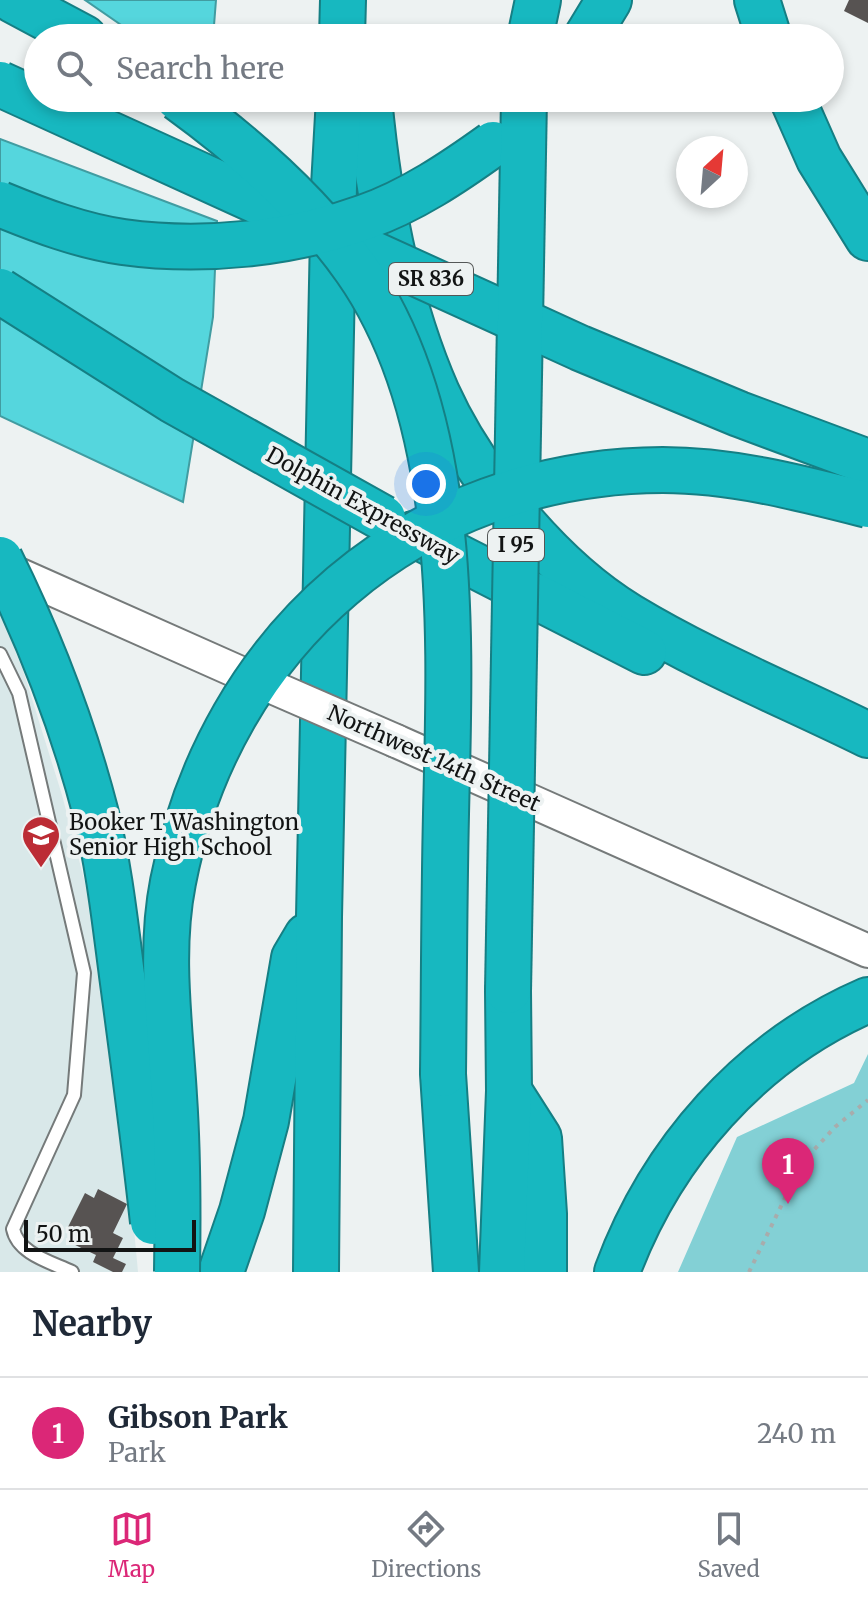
<!DOCTYPE html>
<html lang="en">
<head>
<meta charset="utf-8">
<style>
  :root { --surface:#fff; --page:#f2f2f3; --text:#1f2937; --muted:#747a83; --line:#e0e1e3; --accent:#db2777 }
  body { margin:0; font-family:Merriweather,serif; background:var(--page); color:var(--text) }
  .compass { position:absolute; left:676px; top:136px; width:72px; height:72px; border-radius:50%; background:var(--surface); box-shadow:0 4px 12px #0003; rotate:26deg }
  .scale { position:absolute; left:24px; bottom:20px; width:172px; box-sizing:border-box; padding-left:8px; border:4px solid #121414; border-top:0; font-size:22px; line-height:28px; white-space:nowrap; color:#121414; -webkit-text-stroke:6px #edf2f2; paint-order:stroke }
  .you { position:absolute; left:426px; top:484px; width:28px; height:28px; margin:-20px; border:6px solid #fff; border-radius:50%; background:#1a73e8; box-shadow:0 0 0 12px #1a73e833 }
  .badge { display:grid; place-items:center; width:52px; height:52px; border-radius:50%; background:var(--accent); color:#fff; font-size:26px; font-weight:700 }
  .pin { position:absolute; translate:-50% -66px; filter:drop-shadow(0 2px 4px #0008) }
  .pin::after { content:''; position:absolute; top:42px; width:28px; height:24px; background:inherit; clip-path:polygon(0 0,100% 0,50% 100%) }
  .list { margin:0; padding:0; list-style:none }
  h2 { display:flex; justify-content:space-between; align-items:center; height:104px; margin:0; padding:0 32px; font-size:34px }
  h2 small { font-size:26px; font-weight:400; color:var(--muted) }
  .list li { display:grid; grid-template-columns:52px 1fr auto; gap:24px; align-items:center; box-sizing:border-box; height:112px; padding:0 32px; border-top:2px solid var(--line) }
  .list b { display:block; font-size:30px; white-space:nowrap }
  .list p { margin:0; font-size:26px; white-space:nowrap; color:var(--muted) }
  .list em { font-size:26px; font-style:normal; color:var(--muted) }
  .icon { flex:none; width:44px; height:44px; fill:none; stroke:currentColor; stroke-width:2; stroke-linecap:round; stroke-linejoin:round }
  .map { position:relative; flex:none; width:868px; height:1272px; overflow:hidden }
  .search { position:absolute; background:var(--surface); box-shadow:0 4px 12px #0003; left:24px; right:24px; top:24px; height:88px; display:flex; align-items:center; gap:20px; box-sizing:border-box; padding:0 28px; border-radius:44px; color:var(--muted); font-size:30px }
  .sheet { height:216px; background:var(--surface) }
  nav { display:flex; justify-content:space-around; align-items:center; box-sizing:border-box; height:112px; border-top:2px solid var(--line); background:var(--surface); font-size:22px; color:var(--muted) }
  nav a { display:grid; justify-items:center; gap:4px }
  nav .on { color:var(--accent) }
  .map>svg:first-child { display:block }
</style>
</head>
<body>
<div class="map">
<svg width="868" height="1272" viewBox="0 0 868 1272">
  <rect width="100%" height="100%" fill="#edf2f2"/>
  <path fill="#d9e8e9" d="M0,613l23,57 39,125 39,149 23,178 14,150h-138z"/>
  <path fill="#83d0d5" d="M868,1054v218h-190l59,-135 117,-54z"/>
  <g fill="#55d6dd" stroke="#419ca1" stroke-width="2">
    <path d="M85,0h131l-3,38h-73z"/>
    <path d="M0,139l217,82 -4,96 -30,185 -183,-86z"/>
  </g>
  <g fill="#575352">
    <path d="M849,0h19v23l-24,-12z"/>
    <path d="M98,1189l29,15 -14,29 10,5 -10,20 13,6 -4,8h-9l-20,-10 3,-7 -27,-13 3,-8 -6,-3 19,-38 9,5z"/>
  </g>
  <g fill="none" stroke-linecap="round" stroke-linejoin="round">
    <defs>
      <path id="service" d="M0,654l19,39 65,280 -10,122 -61,134c5,25 38,33 59,43"/>
      <g id="tertiary">
        <path d="M0,566l272,121"/>
        <path d="M396,741l472,210"/>
      </g>
      <g id="motorway">
        <path d="M13,0l71,38"/>
        <path d="M757,0l12,38"/>
        <path d="M342,38l1,-38"/>
        <path d="M530,38l8,-38"/>
        <path d="M586,38l23,-38"/>
        <path d="M369,98c9,98 28,204 68,295 37,82 115,176 192,223 76,46 160,80 239,119"/>
        <path d="M792,98l27,61 49,79"/>
        <path d="M413,534l231,118"/>
        <path d="M443,1074l13,198"/>
        <path d="M509,1091l30,47 5,76v58"/>
        <path d="M221,1272l21,-61 24,-90 28,-163 13,-22"/>
        <path d="M316,1272l3,-355 15,-731 5,-88"/>
        <path d="M502,1272l7,-181 -1,-100"/>
        <path d="M617,1272c44,-119 133,-221 251,-272"/>
      </g>
    </defs>
    <use href="#service" stroke="#757a7a" stroke-width="16"/>
    <use href="#tertiary" stroke="#757a7a" stroke-width="36"/>
    <use href="#motorway" stroke="#157f84" stroke-width="48"/>
    <path stroke="#a8acac" stroke-width="4" stroke-dasharray="4 6" stroke-linecap="butt" d="M749,1272l53,-109 33,-36 33,-27"/>
    <use href="#service" stroke="#fff" stroke-width="12"/>
    <use href="#tertiary" stroke="#fff" stroke-width="32"/>
    <use href="#motorway" stroke="#17b8c0" stroke-width="44"/>
    <defs>
      <path id="tertiary-bridge" d="M272,687l124,54"/>
      <g id="motorway-bridge">
        <path d="M0,84l580,264 159,66 129,48"/>
        <path d="M178,98c66,48 131,104 178,171 105,149 94,371 90,545 -2,87 -2,173 -3,260"/>
        <path d="M0,204c39,16 81,32 123,38 79,11 168,2 242,-25 46,-16 89,-45 128,-73"/>
        <path d="M0,291l172,109 211,118"/>
        <path d="M0,559c40,81 73,166 96,255 13,52 19,108 26,161 11,82 22,165 31,247"/>
        <path d="M508,991l16,-893"/>
        <path d="M177,1272c1,-59 1,-117 -3,-176 -4,-71 -15,-143 -1,-214 47,-242 241,-411 490,-412 69,0 138,18 205,35"/>
      </g>
    </defs>
    <use href="#tertiary-bridge" stroke="#757a7a" stroke-width="36" stroke-linecap="butt"/>
    <use href="#motorway-bridge" stroke="#157f84" stroke-width="48" stroke-linecap="butt"/>
    <use href="#tertiary-bridge" stroke="#fff" stroke-width="32"/>
    <use href="#motorway-bridge" stroke="#17b8c0" stroke-width="44"/>
  </g>
  <defs>
    <symbol id="school-pin" viewBox="-11 -11 22 30"><path d="M0 17L-7.5 6A9.5 9.5 0 1 1 7.5 6Z" fill="#bc2c35" stroke="#edf2f2"/><path d="M0-5L7-2L0 1L-7-2ZM-4 1L0 2.5L4 1V4Q0 6-4 4Z" fill="#fff"/></symbol>
  </defs>
  <g fill-rule="evenodd">
    <use href="#school-pin" x="19" y="813" width="44" height="60"/>
  </g>
  <g text-anchor="middle" stroke-width="8" stroke-linejoin="round" paint-order="stroke">
    <g fill="#edf2f2" stroke="#545757" stroke-width="2">
      <rect x="389" y="263" width="84" height="32" rx="6"/>
      <rect x="488" y="529" width="56" height="32" rx="6"/>
    </g>
    <g font-size="20" font-weight="bold" fill="#121414">
      <text x="431" y="286">SR 836</text>
      <text x="516" y="552">I 95</text>
    </g>
    <g font-size="22" fill="#121414" stroke="#edf2f2">
      <text transform="translate(363 505) rotate(29)" y="8">Dolphin Expressway</text>
      <text transform="translate(434 758) rotate(24)" y="8">Northwest 14th Street</text>
    </g>
    <g font-size="22" fill="#121414" stroke="#edf2f2" text-anchor="start">
      <text x="69" y="830">Booker T Washington<tspan x="69" dy="25">Senior High School</tspan></text>
    </g>
  </g>
</svg>
<svg class="compass" viewBox="-18 -18 36 36"><path d="M0-13l5 13h-10z" fill="#e53935"/><path d="M0 13l5-13h-10z" fill="#747a83"/></svg>
<div class="scale">50 m</div>
<div class="you"></div>
<div class="pin badge" style="left:788px;top:1204px">1</div>
<div class="search"><svg class="icon" aria-label="search" viewBox="0 0 24 24"><circle cx="10" cy="10" r="6"/><path d="M15 15l6 6"/></svg>Search here</div>
</div>
<section class="sheet">
<h2>Nearby<small></small></h2>
<ul class="list">
<li><span class="badge">1</span><div><b>Gibson Park</b><p>Park</p></div><em>240 m</em></li>
</ul>
</section>
<nav>
<a class="on"><svg class="icon" aria-label="map" viewBox="0 0 24 24"><path d="M3 6l6-2 6 2 6-2v14l-6 2-6-2-6 2zM9 4v14M15 6v14"/></svg>Map</a>
<a><svg class="icon" aria-label="directions" viewBox="0 0 24 24"><path d="M12 3l9 9-9 9-9-9zM9 14v-3h6M13 9l2 2-2 2"/></svg>Directions</a>
<a><svg class="icon" aria-label="saved" viewBox="0 0 24 24"><path d="M7 4h10v16l-5-4-5 4z"/></svg>Saved</a>
</nav>
</body>
</html>
